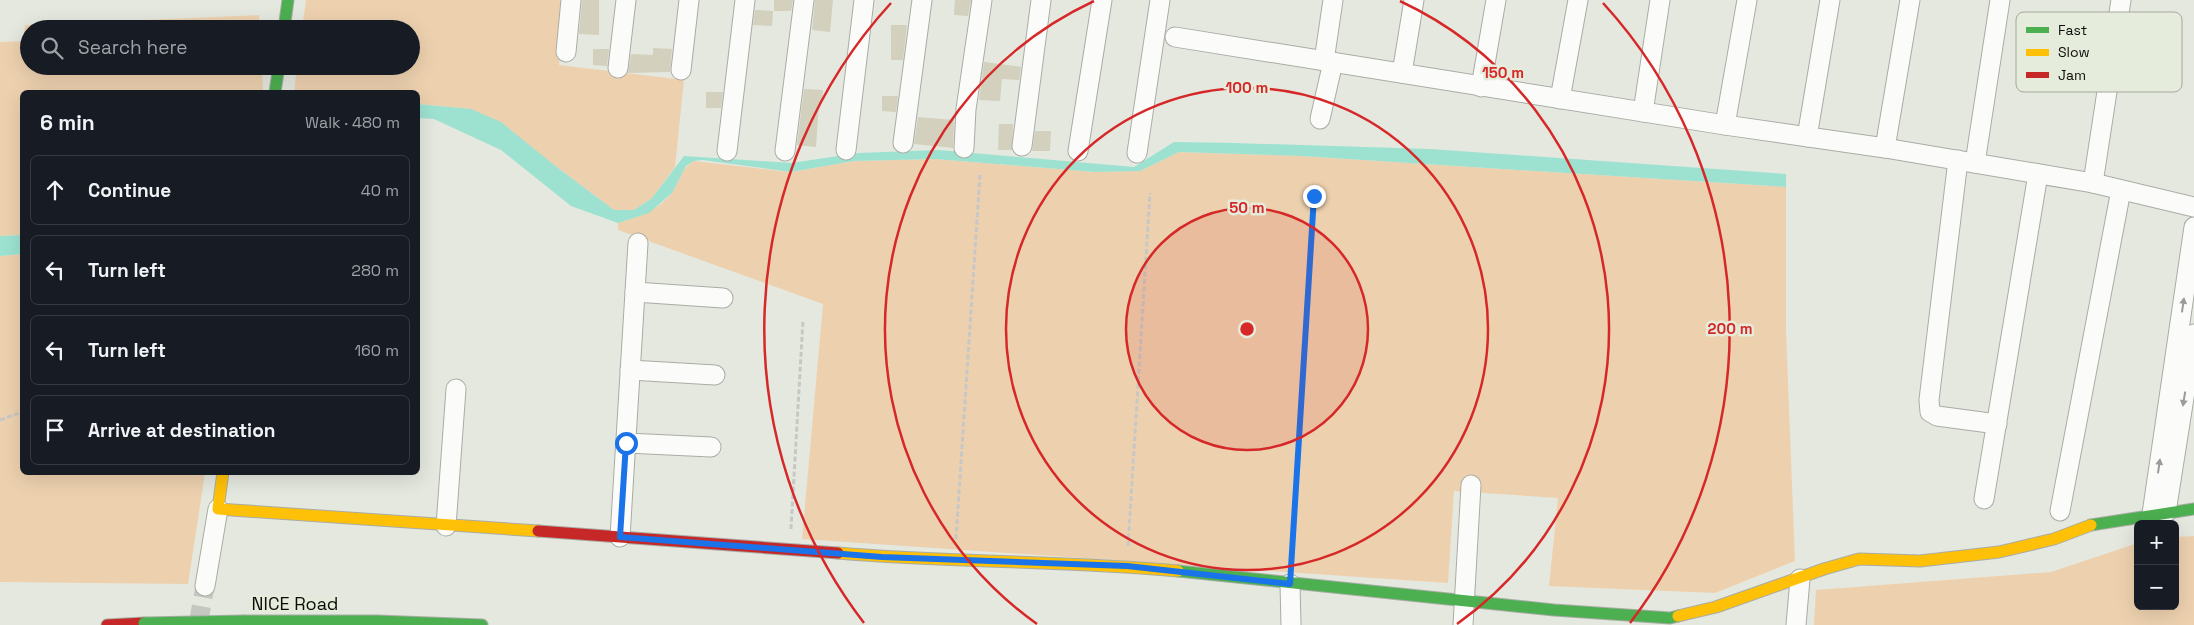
<!DOCTYPE html>
<html lang="en">
<head>
<meta charset="utf-8">
<style>
  :root { --surface:#171b24; --page:#20242c; --text:#f1f3f6; --muted:#9ea1a6; --line:#363941 }
  body { margin:0; font-family:"Space Grotesk",sans-serif; background:var(--page); color:var(--text) }
  .controls { position:absolute; right:15px; bottom:15px; display:grid; overflow:hidden; border-radius:8px; box-shadow:0 5px 20px #0002 }
  .controls button { width:45px; height:45px; display:grid; place-items:center; padding:0; border:0; border-bottom:1px solid var(--line); background:var(--surface); color:var(--text); font:25px sans-serif }
  .stop { position:absolute; width:15px; height:15px; margin:-11px; border:4px solid #1a73e8; border-radius:50%; background:#fff }
  .stop.end { background:#1a73e8; border-color:#fff; box-shadow:0 1px 5px #0008 }
  .list { margin:0; padding:0; list-style:none }
  h2 { display:flex; justify-content:space-between; align-items:center; height:65px; margin:0; padding:0 20px; font-size:21px }
  h2 small { font-size:16px; font-weight:400; color:var(--muted) }
  .list li { display:grid; grid-template-columns:32px 1fr auto; gap:15px; align-items:center; box-sizing:border-box; height:70px; margin:0 10px 10px; padding:0 10px; border:1px solid var(--line); border-radius:8px }
  .list b { display:block; font-size:19px; white-space:nowrap }
  .list em { font-size:16px; font-style:normal; color:var(--muted) }
  .icon { flex:none; width:28px; height:28px; fill:none; stroke:currentColor; stroke-width:2; stroke-linecap:round; stroke-linejoin:round }
  .map { position:relative; flex:none; width:2194px; height:625px; overflow:hidden }
  .search { position:absolute; background:var(--surface); box-shadow:0 5px 20px #0002; left:20px; top:20px; width:400px; height:55px; display:flex; align-items:center; gap:12px; box-sizing:border-box; padding:0 18px; border-radius:28px; color:var(--muted); font-size:19px }
  .panel { position:absolute; background:var(--surface); box-shadow:0 5px 20px #0002; left:20px; top:90px; width:400px; height:385px; border-radius:8px }
  .map>svg:first-child { display:block }
</style>
</head>
<body>
<div class="map">
<svg width="2194" height="625" viewBox="0 0 2194 625">
  <rect width="100%" height="100%" fill="#e5e8df"/>
  <g fill="#edd1af">
    <path d="M306,0h258l-5,65 125,15 -9,87 -23,31 -18,12h-20l-56,-42 -87,-59 -53,-5v-12h-124l3,-26h114v-37h-109z"/>
    <path d="M259,15l1,14h-231v37h233l1,26h-241v143l-22,1v-194l23,-1 2,-16z"/>
    <path d="M1179,152l122,4 485,31v144l9,230 -80,32 -166,-7 9,-88 -104,-7 -6,92 -646,-44 21,-235 -205,-74v-7c20,-7 41,-12 54,-31 8,-11 9,-24 22,-31l97,11 63,-11 81,-2 160,13 45,-1z"/>
    <path d="M22,254v218l183,1 -17,111 -188,-2v-326z"/>
    <path d="M2194,536v89h-380l2,-35 235,-18 87,-29v63h37v-69z"/>
  </g>
  <g fill="#9de2d1">
    <path d="M418,104l53,5 30,13 57,46 56,42h20l18,-12 32,-42 107,7 67,-10 81,-3 195,17 40,-25 60,1 196,6 356,25v13l-485,-31 -122,-4 -39,19 -45,1 -160,-13 -81,2 -63,11 -89,-12 -8,1 -8,5 -14,27 -23,20 -31,10 -47,-17 -70,-56 -67,-31 -16,-1z"/>
    <path d="M22,235v19l-22,2v-20z"/>
  </g>
  <g fill="#d3d0bd">
    <path d="M582,0h17v35l-20,-1z"/>
    <path d="M774,0h19l-2,11h-17z"/>
    <path d="M815,0h18l-3,32 -18,-2z"/>
    <path d="M955,0h16l-3,16 -14,-1z"/>
    <path d="M755,10l18,1 -1,15 -19,-1z"/>
    <path d="M891,25h16l-4,35h-12z"/>
    <path d="M653,48l19,1 -2,23 -42,1 3,-19 22,1z"/>
    <path d="M593,49h16l-2,17 -14,-1z"/>
    <path d="M984,62l37,5 -2,13 -17,-1 -2,22 -21,-1z"/>
    <path d="M804,89l19,1 -1,14 -3,-1 -3,44 -19,-2z"/>
    <path d="M706,92h17l-2,16h-15z"/>
    <path d="M882,96h16l-2,16 -14,-1z"/>
    <path d="M918,117l36,3 -1,28 -39,-4z"/>
    <path d="M999,124h14l-1,26h-14z"/>
    <path d="M1035,131h16l-1,20h-18z"/>
  </g>
  <g fill="none" stroke-linecap="round" stroke-linejoin="round">
    <path stroke="#c4c7bf" stroke-width="19" stroke-dasharray="19 9" stroke-linecap="butt" d="M198,625l7,-39"/>
    <defs>
      <g id="street">
        <path d="M1175,37l550,88 160,23 208,35 101,24"/>
        <path d="M566,52l5,-52"/>
        <path d="M1324,61l9,-61"/>
        <path d="M618,68l8,-68"/>
        <path d="M681,70l8,-70"/>
        <path d="M1402,73l12,-73"/>
        <path d="M1481,87l15,-87"/>
        <path d="M1560,99l18,-99"/>
        <path d="M1643,112l17,-112"/>
        <path d="M1320,119l13,-57"/>
        <path d="M1725,125l22,-125"/>
        <path d="M1807,137l23,-137"/>
        <path d="M903,143l19,-143"/>
        <path d="M1022,146l19,-146"/>
        <path d="M964,148l2,-39 16,-109"/>
        <path d="M1885,148l25,-148"/>
        <path d="M846,150l18,-150"/>
        <path d="M727,151l18,-151"/>
        <path d="M785,151l19,-151"/>
        <path d="M1078,151l24,-151"/>
        <path d="M1137,153l23,-153"/>
        <path d="M1958,160l-29,240 1,12 7,4 60,8"/>
        <path d="M1975,163l25,-163"/>
        <path d="M2093,183l28,-183"/>
        <path d="M635,292l88,6"/>
        <path d="M630,370l85,5"/>
        <path d="M626,443l85,4"/>
        <path d="M1984,499l54,-325"/>
        <path d="M2060,511l61,-321"/>
        <path d="M2166,512l28,-178"/>
        <path d="M2152,514l42,-287"/>
        <path d="M446,526l10,-137"/>
        <path d="M620,537l18,-294"/>
        <path d="M1290,584l1,41"/>
        <path d="M205,586l13,-77"/>
        <path d="M1463,625l8,-140"/>
        <path d="M1796,625l4,-46"/>
      </g>
      <g id="fast">
        <path d="M284,29l4,-29"/>
        <path d="M275,92l4,-26"/>
        <path d="M2091,525l103,-16"/>
        <path d="M1178,571l376,39 116,8 8,-2"/>
        <path d="M243,621h134l105,4"/>
      </g>
      <g id="slow">
        <path d="M223,472l-5,37 320,22"/>
        <path d="M838,553c113,10 227,7 340,18"/>
        <path d="M1678,616l38,-9 108,-38 35,-10 61,2 79,-9 55,-13 37,-14"/>
      </g>
      <g id="jam">
        <path d="M538,531l300,22"/>
        <path d="M107,625l37,-2"/>
      </g>
    </defs>
    <use href="#street" stroke="#a9aca5" stroke-width="21"/>
    <use href="#fast" stroke="#a9aca5" stroke-width="13"/>
    <use href="#slow" stroke="#a9aca5" stroke-width="13"/>
    <use href="#jam" stroke="#a9aca5" stroke-width="13"/>
    <g stroke="#c7c8c6" stroke-width="3" stroke-dasharray="5 2.5" stroke-linecap="butt">
      <path d="M0,420l22,-8"/>
      <path d="M791,529l12,-209"/>
      <path d="M956,539l24,-365"/>
      <path d="M1128,546l22,-353"/>
      <path d="M1291,564l23,-368"/>
    </g>
    <use href="#street" stroke="#fbfcfa" stroke-width="19"/>
    <use href="#fast" stroke="#4caf50" stroke-width="11"/>
    <use href="#slow" stroke="#ffc107" stroke-width="11"/>
    <use href="#jam" stroke="#c62828" stroke-width="11"/>
    <defs>
      <path id="fast-bridge" d="M144,623l99,-2"/>
    </defs>
    <use href="#fast-bridge" stroke="#a2afa2" stroke-width="13" stroke-linecap="butt"/>
    <use href="#fast-bridge" stroke="#4caf50" stroke-width="11"/>
  </g>
  <defs><path id="oneway-solid" d="M-6-.8H1V-3.2L6.5 0L1 3.2V.8H-6Z" transform="scale(1.25)"/></defs>
  <g fill="#9b9c99">
    <use href="#oneway-solid" transform="translate(2183 305) rotate(-82)"/>
    <use href="#oneway-solid" transform="translate(2184 399) rotate(99)"/>
    <use href="#oneway-solid" transform="translate(2159 466) rotate(-82)"/>
  </g>
  <g fill="none" stroke-linecap="round" stroke-linejoin="round">
    <path stroke="#1a73e8" stroke-width="6" d="M626,443l-6,94 262,20 245,9 163,18 24,-388"/>
  </g>
  <circle cx="1247" cy="329" r="121" fill="#d62828" fill-opacity=".12"/>
  <g fill="none" stroke="#d62828" stroke-width="2.5">
    <circle cx="1247" cy="329" r="121"/>
    <circle cx="1247" cy="329" r="241"/>
    <path d="M1037 624A362 362 0 0 1 1094 1M1400 1A362 362 0 0 1 1457 624"/>
    <path d="M864 623A483 483 0 0 1 891 3M1603 3A483 483 0 0 1 1630 623"/>
  </g>
  <g text-anchor="middle" stroke-width="5" stroke-linejoin="round" paint-order="stroke">
    <g font-size="18" fill="#0b0d08" stroke="#e6ecdb">
      <text x="295" y="610">NICE Road</text>
    </g>
  </g>
  <rect x="2016" y="12" width="166" height="80" rx="8" fill="#e6ecdb" stroke="#a4a99c" stroke-width="1"/>
  <rect x="2026" y="27" width="23" height="6" fill="#4caf50"/>
  <rect x="2026" y="49" width="23" height="7" fill="#ffc107"/>
  <rect x="2026" y="72" width="23" height="6" fill="#c62828"/>
  <g font-size="14" fill="#0b0d08">
    <text x="2058" y="35">Fast</text>
    <text x="2058" y="57">Slow</text>
    <text x="2058" y="80">Jam</text>
  </g>
  <circle cx="1247" cy="329" r="8" fill="#d62828" stroke="#e6ecdb" stroke-width="2.5"/>
  <g font-size="15" text-anchor="middle" font-weight="bold" fill="#d62828" stroke="#e6ecdb" stroke-width="5" stroke-linejoin="round" paint-order="stroke">
    <text x="1503" y="78">150 m</text>
    <text x="1247" y="93">100 m</text>
    <text x="1247" y="213">50 m</text>
    <text x="1730" y="334">200 m</text>
  </g>
</svg>
<div class="controls">
<button>+</button>
<button>−</button>
</div>
<div class="stop" style="left:626px;top:443px"></div>
<div class="stop end" style="left:1314px;top:196px"></div>
<div class="search"><svg class="icon" aria-label="search" viewBox="0 0 24 24"><circle cx="10" cy="10" r="6"/><path d="M15 15l6 6"/></svg>Search here</div>
<section class="panel">
<h2>6 min<small>Walk · 480 m</small></h2>
<ul class="list">
<li><svg class="icon" aria-label="ahead" viewBox="0 0 24 24"><path d="M12 20V5M6 11l6-6 6 6"/></svg><div><b>Continue</b></div><em>40 m</em></li>
<li><svg class="icon" aria-label="left" viewBox="0 0 24 24"><path d="M17 20v-9H6M10 6l-5 5 5 5"/></svg><div><b>Turn left</b></div><em>280 m</em></li>
<li><svg class="icon" aria-label="left" viewBox="0 0 24 24"><path d="M17 20v-9H6M10 6l-5 5 5 5"/></svg><div><b>Turn left</b></div><em>160 m</em></li>
<li><svg class="icon" aria-label="arrive" viewBox="0 0 24 24"><path d="M6 21V4h12l-3 4 3 4H6"/></svg><div><b>Arrive at destination</b></div></li>
</ul>
</section>
</div>
</body>
</html>
